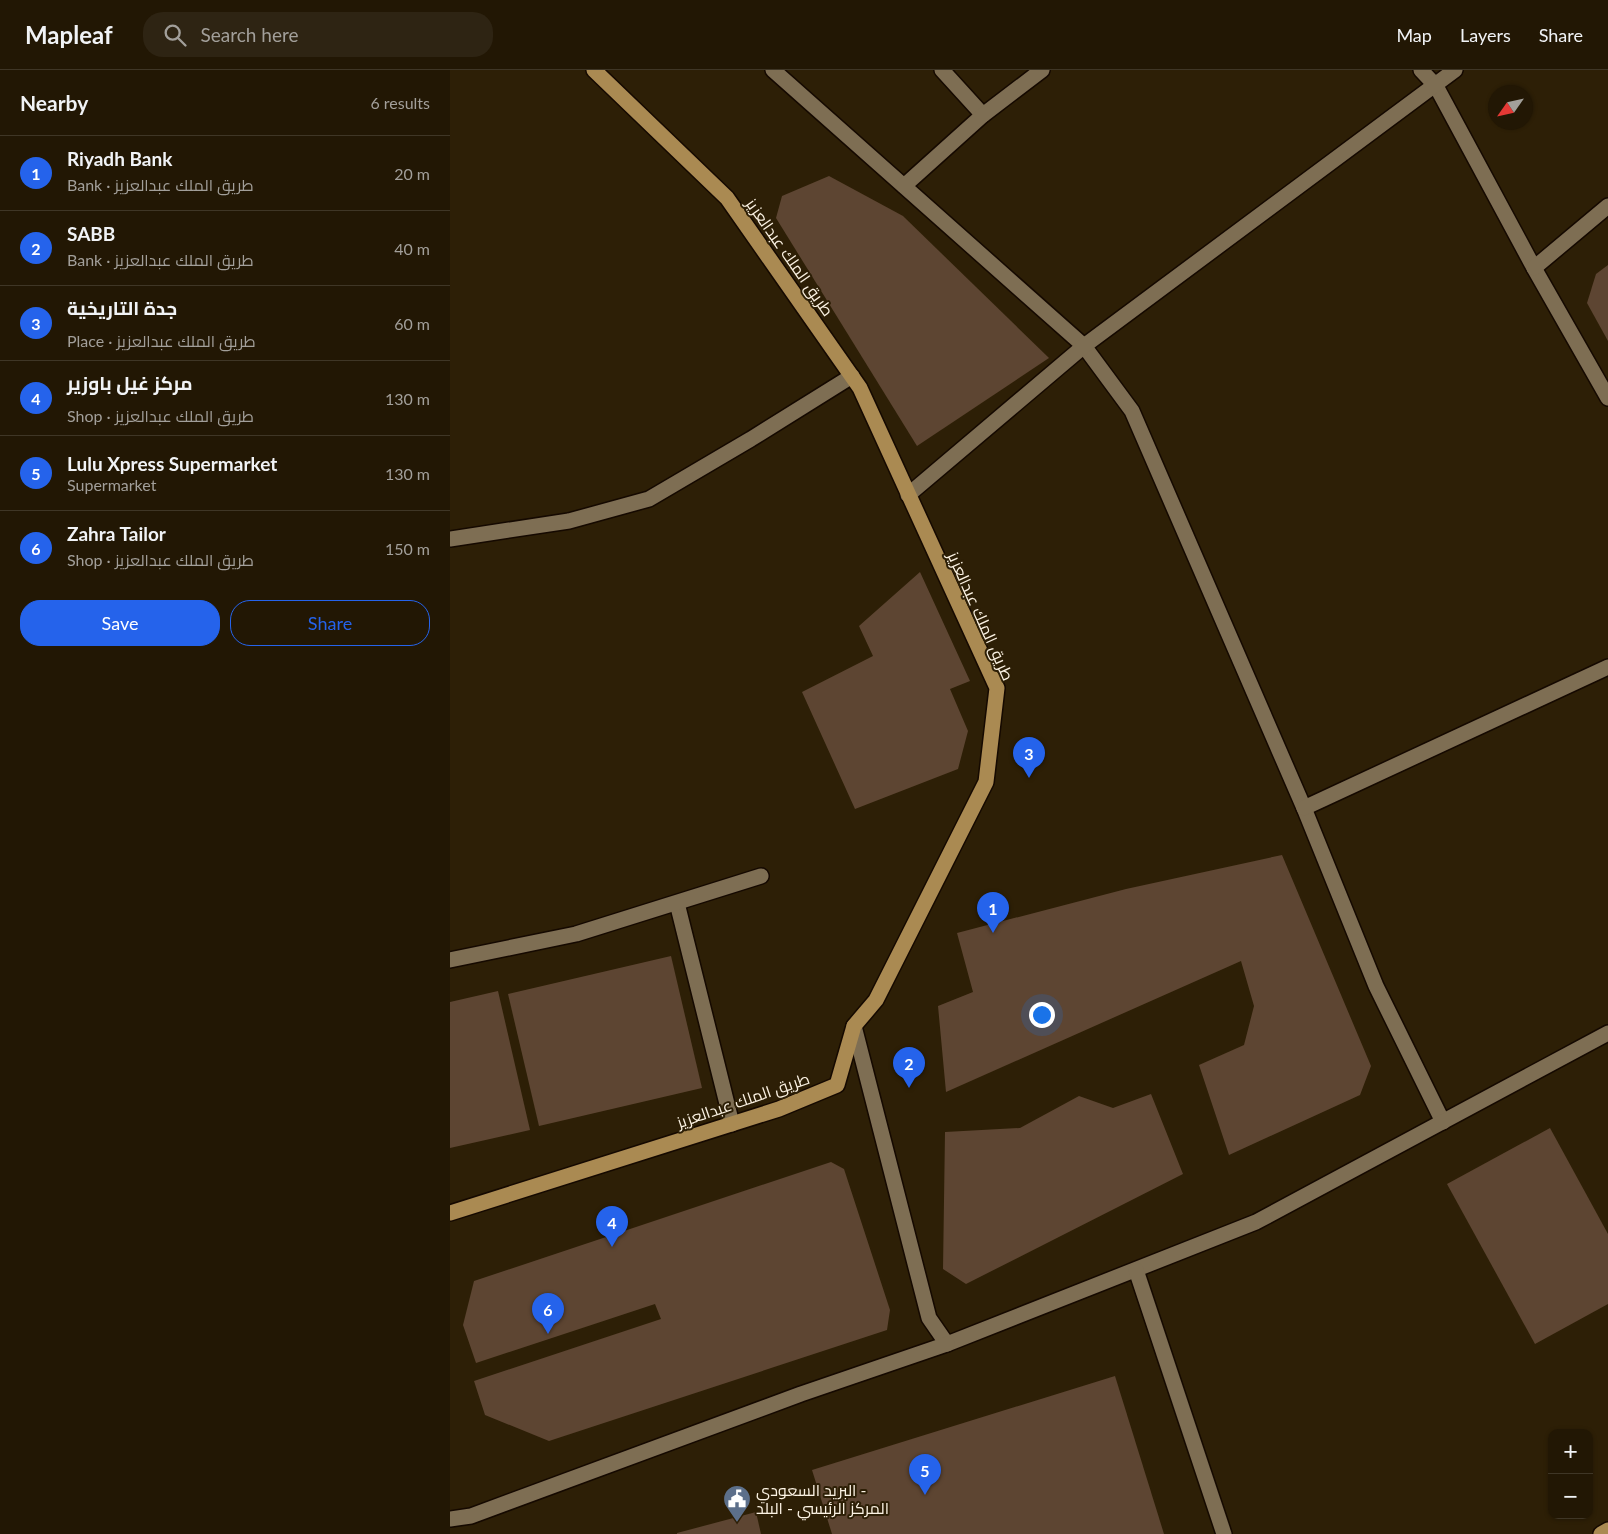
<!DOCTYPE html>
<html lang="en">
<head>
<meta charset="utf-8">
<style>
  :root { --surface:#221704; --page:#2e2413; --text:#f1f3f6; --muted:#a29f9a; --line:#3f3626; --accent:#2563eb }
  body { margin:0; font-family:Lato,Cairo,sans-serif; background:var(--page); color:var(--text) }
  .controls { position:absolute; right:15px; bottom:15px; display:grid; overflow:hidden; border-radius:10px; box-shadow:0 1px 4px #0004 }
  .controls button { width:45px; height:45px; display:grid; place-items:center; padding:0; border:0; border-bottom:1px solid var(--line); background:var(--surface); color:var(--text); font:25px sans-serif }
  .compass { position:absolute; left:1038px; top:15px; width:45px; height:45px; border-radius:50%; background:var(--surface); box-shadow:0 1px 4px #0004; rotate:236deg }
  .you { position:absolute; left:591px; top:944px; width:18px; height:18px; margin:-12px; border:4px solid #fff; border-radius:50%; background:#1a73e8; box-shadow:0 0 0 8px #1a73e833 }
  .badge { display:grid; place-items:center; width:32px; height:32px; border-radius:50%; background:var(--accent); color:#fff; font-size:16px; font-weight:700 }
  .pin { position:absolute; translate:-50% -41px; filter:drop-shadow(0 1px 2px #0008) }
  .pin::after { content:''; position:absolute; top:26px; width:18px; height:15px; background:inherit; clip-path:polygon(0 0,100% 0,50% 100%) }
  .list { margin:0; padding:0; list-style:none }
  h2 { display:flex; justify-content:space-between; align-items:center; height:65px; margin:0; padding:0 20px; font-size:21px }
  h2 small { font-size:16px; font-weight:400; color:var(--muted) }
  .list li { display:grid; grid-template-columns:32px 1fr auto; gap:15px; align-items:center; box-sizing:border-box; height:75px; padding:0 20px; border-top:1px solid var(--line) }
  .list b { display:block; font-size:19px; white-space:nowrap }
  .list p { margin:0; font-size:16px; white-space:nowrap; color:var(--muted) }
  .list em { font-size:16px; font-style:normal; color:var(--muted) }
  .actions { display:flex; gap:10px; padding:15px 20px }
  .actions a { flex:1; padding:11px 0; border:1px solid var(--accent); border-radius:20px; text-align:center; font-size:18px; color:var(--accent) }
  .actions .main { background:var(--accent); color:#fff }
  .icon { flex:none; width:28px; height:28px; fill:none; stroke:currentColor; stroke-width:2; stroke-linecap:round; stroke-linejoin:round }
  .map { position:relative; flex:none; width:1158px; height:1464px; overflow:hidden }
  header { display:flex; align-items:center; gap:30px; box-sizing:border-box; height:70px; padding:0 25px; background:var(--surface); border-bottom:1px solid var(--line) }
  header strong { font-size:24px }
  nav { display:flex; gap:28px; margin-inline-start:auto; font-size:18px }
  .search { width:350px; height:45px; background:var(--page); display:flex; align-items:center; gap:12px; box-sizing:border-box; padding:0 18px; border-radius:20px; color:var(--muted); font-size:19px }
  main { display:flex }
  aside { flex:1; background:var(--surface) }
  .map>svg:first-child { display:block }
</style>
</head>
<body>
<header>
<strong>Mapleaf</strong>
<div class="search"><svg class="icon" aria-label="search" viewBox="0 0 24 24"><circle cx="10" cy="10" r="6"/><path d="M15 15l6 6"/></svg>Search here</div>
<nav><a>Map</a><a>Layers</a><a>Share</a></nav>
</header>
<main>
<aside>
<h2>Nearby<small>6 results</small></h2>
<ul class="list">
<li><span class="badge">1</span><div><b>Riyadh Bank</b><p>Bank · طريق الملك عبدالعزيز</p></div><em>20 m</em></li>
<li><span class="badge">2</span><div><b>SABB</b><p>Bank · طريق الملك عبدالعزيز</p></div><em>40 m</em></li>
<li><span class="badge">3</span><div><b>جدة التاريخية</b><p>Place · طريق الملك عبدالعزيز</p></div><em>60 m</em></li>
<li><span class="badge">4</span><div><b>مركز غيل باوزير</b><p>Shop · طريق الملك عبدالعزيز</p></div><em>130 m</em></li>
<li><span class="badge">5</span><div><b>Lulu Xpress Supermarket</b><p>Supermarket</p></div><em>130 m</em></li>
<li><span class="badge">6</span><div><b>Zahra Tailor</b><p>Shop · طريق الملك عبدالعزيز</p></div><em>150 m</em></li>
</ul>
<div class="actions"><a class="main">Save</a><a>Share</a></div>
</aside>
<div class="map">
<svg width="1158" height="1464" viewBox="0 0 1158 1464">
  <rect width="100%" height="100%" fill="#2d1f06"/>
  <g fill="#5d4532">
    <path d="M379,106l74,40 146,142 -132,88 -141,-228 6,-22z"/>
    <path d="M1158,195v76l-21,-38 9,-29z"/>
    <path d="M470,502l50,109 -20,8 18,42 -10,38 -103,40 -53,-117 71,-36 -14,-30z"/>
    <path d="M832,785l89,211 -11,29 -131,60 -30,-90 45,-20 10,-39 -13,-45 -295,131 -8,-86 35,-14 -16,-59 169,-44z"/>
    <path d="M221,886l31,132 -163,38 -31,-132z"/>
    <path d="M48,921l32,139 -80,18v-146z"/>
    <path d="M701,1024l32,80 -217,110 -23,-15 2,-137 75,-4 59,-32 34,12z"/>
    <path d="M1100,1058l58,106v70l-73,40 -88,-160z"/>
    <path d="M381,1092l13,7 46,141 -3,20 -338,111 -64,-26 -11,-34 187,-62 -6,-15 -179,59 -13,-38 11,-44z"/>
    <path d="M665,1306l49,158h-332l-20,-64z"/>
    <path d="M306,1442l5,22h-84v-1z"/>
  </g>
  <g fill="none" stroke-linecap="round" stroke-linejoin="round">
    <defs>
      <g id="minor">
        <path d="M323,0l311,276 48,65 172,397 72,178 67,136"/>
        <path d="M492,0l41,45"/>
        <path d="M971,0l15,16 98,182 74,130"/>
        <path d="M454,116l79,-71 59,-45"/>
        <path d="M1084,198l74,-62"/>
        <path d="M458,425l176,-149 371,-276"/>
        <path d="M0,469l119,-18 80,-22 102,-60 101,-63"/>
        <path d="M854,738l304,-141"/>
        <path d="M227,833l55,221"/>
        <path d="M0,890l126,-26 185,-58"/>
        <path d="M404,956l75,292 18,26 309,-122 352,-189"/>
        <path d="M686,1200l88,264"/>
        <path d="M0,1449l21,-3 330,-122 146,-50"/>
      </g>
      <g id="major">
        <path d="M0,1143l329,-104 58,-24 17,-59 22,-26 110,-218 11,-94 -137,-300 -133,-190 -133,-128"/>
        <path d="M1151,1464l7,-4"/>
      </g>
    </defs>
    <use href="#minor" stroke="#150900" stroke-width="18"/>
    <use href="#major" stroke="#150900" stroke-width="18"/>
    <use href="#minor" stroke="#7e6e53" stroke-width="15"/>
    <use href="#major" stroke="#aa8a52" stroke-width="15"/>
  </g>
  <defs>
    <symbol id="civic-pin" viewBox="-11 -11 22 30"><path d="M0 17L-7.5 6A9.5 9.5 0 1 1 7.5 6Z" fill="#5c6f8a" stroke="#2d1f06"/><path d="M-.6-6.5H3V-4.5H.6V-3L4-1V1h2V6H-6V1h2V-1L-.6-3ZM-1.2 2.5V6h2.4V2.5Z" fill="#fff"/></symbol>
  </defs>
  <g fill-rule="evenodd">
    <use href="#civic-pin" x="271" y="1413" width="32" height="43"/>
  </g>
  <g text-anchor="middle" stroke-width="4" stroke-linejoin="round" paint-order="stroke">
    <g font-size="16" fill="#fcf3e4" stroke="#2d1f06">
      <text transform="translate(340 187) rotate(55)" y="6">طريق الملك عبدالعزيز</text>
      <text transform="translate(531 546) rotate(66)" y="6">طريق الملك عبدالعزيز</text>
      <text transform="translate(293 1030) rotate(-19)" y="6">طريق الملك عبدالعزيز</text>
    </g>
    <g font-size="16" fill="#fcf3e4" stroke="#2d1f06" text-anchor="start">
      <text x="306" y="1426">البريد السعودي -<tspan x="306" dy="18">المركز الرئيسي - البلد</tspan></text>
    </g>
  </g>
</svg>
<div class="controls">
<button>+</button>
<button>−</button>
</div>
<svg class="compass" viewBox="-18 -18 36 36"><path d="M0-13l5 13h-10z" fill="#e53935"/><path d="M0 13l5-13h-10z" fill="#a29f9a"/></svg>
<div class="you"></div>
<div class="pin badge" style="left:543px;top:863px">1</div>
<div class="pin badge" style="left:459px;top:1018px">2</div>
<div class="pin badge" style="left:579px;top:708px">3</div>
<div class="pin badge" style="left:162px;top:1177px">4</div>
<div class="pin badge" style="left:475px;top:1425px">5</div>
<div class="pin badge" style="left:98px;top:1264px">6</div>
</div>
</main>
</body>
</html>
